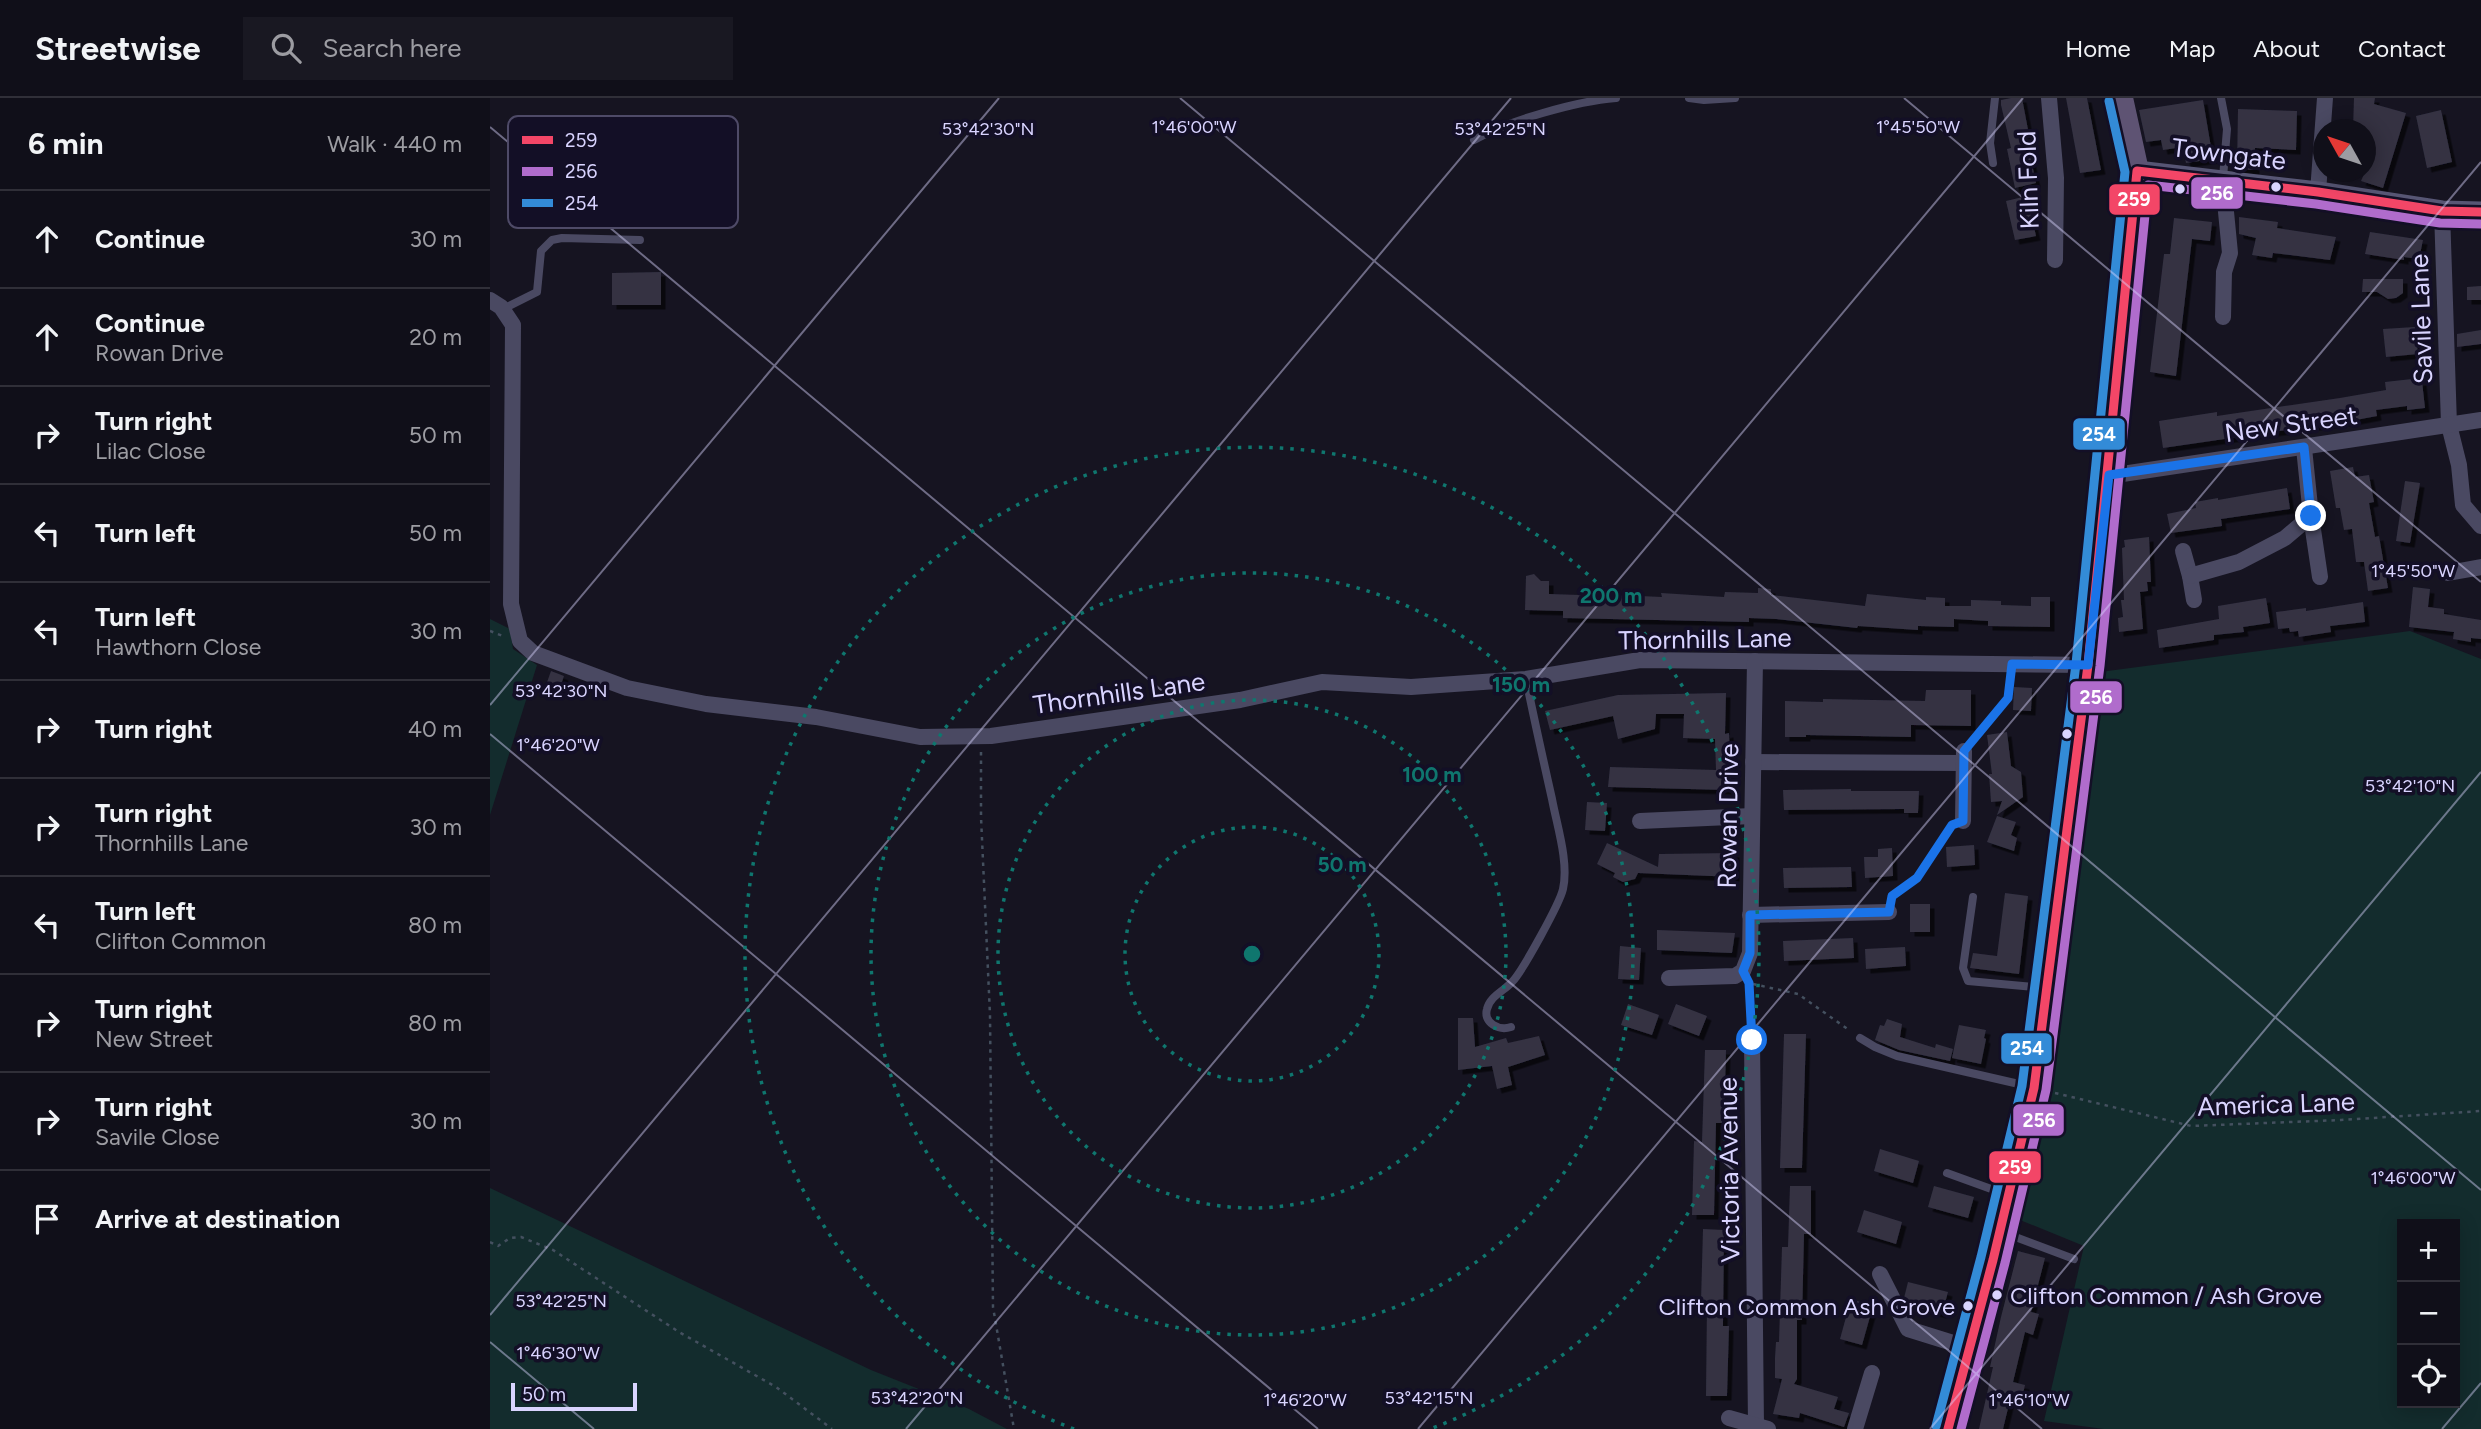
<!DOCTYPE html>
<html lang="en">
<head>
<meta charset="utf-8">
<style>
  :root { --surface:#100f19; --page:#191822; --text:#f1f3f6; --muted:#9c9ca2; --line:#302f38 }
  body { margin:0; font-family:Figtree,sans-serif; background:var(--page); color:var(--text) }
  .controls { position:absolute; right:21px; bottom:21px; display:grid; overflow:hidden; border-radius:0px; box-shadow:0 4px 18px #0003 }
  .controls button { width:63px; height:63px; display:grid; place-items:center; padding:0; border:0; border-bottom:2px solid var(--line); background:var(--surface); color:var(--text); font:35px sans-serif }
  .compass { position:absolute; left:1823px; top:21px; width:63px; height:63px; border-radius:50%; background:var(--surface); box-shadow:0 4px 18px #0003; rotate:310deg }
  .scale { position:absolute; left:21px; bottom:18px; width:126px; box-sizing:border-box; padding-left:7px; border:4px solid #d9d4ff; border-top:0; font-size:19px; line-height:24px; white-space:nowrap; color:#d9d4ff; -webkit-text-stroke:5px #130f26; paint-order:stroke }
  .stop { position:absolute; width:21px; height:21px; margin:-16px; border:5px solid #1a73e8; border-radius:50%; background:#fff }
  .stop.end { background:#1a73e8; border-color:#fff; box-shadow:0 2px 7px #0008 }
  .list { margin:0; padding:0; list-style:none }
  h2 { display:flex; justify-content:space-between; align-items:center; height:91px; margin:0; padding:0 28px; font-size:30px }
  h2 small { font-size:23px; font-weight:400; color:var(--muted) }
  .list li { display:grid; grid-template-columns:46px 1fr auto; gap:21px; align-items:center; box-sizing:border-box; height:98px; padding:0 28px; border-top:2px solid var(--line) }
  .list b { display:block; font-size:26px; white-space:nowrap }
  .list p { margin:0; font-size:23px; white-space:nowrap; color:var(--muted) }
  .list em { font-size:23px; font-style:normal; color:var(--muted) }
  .icon { flex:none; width:38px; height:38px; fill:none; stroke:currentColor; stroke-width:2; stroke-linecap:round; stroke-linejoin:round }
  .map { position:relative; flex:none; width:1991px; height:1331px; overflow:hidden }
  header { display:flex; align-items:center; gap:42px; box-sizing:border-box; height:98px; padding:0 35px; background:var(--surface); border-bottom:2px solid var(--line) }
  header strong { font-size:33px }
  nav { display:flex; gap:38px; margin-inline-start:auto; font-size:24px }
  .search { width:490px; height:63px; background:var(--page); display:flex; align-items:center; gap:18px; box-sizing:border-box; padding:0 24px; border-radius:0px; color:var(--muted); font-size:26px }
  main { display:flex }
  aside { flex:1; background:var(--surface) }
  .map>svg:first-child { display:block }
</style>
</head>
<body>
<header>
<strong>Streetwise</strong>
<div class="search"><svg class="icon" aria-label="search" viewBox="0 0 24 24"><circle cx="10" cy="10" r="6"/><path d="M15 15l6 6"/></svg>Search here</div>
<nav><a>Home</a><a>Map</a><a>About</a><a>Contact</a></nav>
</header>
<main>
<aside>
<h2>6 min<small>Walk · 440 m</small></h2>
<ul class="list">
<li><svg class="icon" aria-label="ahead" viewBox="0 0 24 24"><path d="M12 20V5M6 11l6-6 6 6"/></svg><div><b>Continue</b></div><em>30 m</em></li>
<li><svg class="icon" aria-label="ahead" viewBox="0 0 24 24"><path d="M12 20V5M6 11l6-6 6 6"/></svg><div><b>Continue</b><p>Rowan Drive</p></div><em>20 m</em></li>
<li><svg class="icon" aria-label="right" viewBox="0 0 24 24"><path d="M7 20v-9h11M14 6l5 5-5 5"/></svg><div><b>Turn right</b><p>Lilac Close</p></div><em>50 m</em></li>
<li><svg class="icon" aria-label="left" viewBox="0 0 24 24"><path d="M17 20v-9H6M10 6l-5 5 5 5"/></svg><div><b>Turn left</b></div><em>50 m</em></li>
<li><svg class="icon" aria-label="left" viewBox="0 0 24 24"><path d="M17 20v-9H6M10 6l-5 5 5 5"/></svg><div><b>Turn left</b><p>Hawthorn Close</p></div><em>30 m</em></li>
<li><svg class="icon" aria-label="right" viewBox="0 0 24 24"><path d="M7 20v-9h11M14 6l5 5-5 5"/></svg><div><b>Turn right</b></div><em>40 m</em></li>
<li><svg class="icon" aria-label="right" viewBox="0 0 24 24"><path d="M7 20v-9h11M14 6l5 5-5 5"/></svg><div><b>Turn right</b><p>Thornhills Lane</p></div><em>30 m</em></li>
<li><svg class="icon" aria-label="left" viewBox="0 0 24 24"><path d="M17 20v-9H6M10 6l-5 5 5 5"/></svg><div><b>Turn left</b><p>Clifton Common</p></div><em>80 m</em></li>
<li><svg class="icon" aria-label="right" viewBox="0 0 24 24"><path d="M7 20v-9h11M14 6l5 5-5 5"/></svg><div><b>Turn right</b><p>New Street</p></div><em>80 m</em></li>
<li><svg class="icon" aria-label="right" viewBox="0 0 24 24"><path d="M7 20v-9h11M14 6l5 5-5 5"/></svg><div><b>Turn right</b><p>Savile Close</p></div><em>30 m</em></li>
<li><svg class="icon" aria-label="arrive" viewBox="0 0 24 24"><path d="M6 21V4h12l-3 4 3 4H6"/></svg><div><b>Arrive at destination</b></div></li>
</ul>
</aside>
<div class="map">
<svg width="1991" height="1331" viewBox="0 0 1991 1331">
  <defs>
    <filter id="shadow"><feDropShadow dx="4.5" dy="4.5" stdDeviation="0" flood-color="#0009"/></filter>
  </defs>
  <rect width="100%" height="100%" fill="#161421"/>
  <g fill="#132c2d" fill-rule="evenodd">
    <path d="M0,521l20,10 3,20 24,16 -47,150z"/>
    <path d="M1920,533l71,28v770h-377l-60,-8 40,-175 -81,-33 85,-548 12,7zM1912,1126h53v179h-53z"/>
    <path d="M0,1090l381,182 98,39 38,20h-517z"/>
  </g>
  <g fill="#343243" filter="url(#shadow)">
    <path d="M1521,0h11l7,37 -3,1 10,47 -21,5 -8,-39 4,-1 -10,-43v-5z"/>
    <path d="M1576,0h21l14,72 -21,3z"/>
    <path d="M1864,0h21l-1,6 32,9 -23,75 -22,-7 4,-9v-42h-12z"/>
    <path d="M1713,2l10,59 -27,4 -3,-16 -20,3 -2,-10 -15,2 -7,-32z"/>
    <path d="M1748,11l59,2 -1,39 -41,-2v22l-18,-1z"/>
    <path d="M1951,12l11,52 -25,6 -11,-52z"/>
    <path d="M1537,98l9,40 -21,4 -9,-39z"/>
    <path d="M1749,119l39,5 -1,6 59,9 -6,23 -57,-7 -1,5 -20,-3 4,-17 -17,-4z"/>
    <path d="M1684,120l38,4 -2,19 -18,-2 -16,137 -26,-4 14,-118h6z"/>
    <path d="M1880,134l53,8 -4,19 -15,-2v3l-39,-6z"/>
    <path d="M171,174v33h-49v-32z"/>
    <path d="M1873,181h40v14l-7,5 -8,1 -11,-7h-15z"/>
    <path d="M1991,188v14h-14v-13z"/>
    <path d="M1925,229l3,27 -32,3 -3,-28z"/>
    <path d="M1991,232v14l-24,3v-13z"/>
    <path d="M1922,281v3l10,-1 3,27 -18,2v-4l-31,4 1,6 -21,4 -193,28 -4,-27 58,-9v4l123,-18 46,-8 -1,-8z"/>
    <path d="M1863,369l2,10 14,-2 5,27 -5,1 6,34 4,-1 9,52 -20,3 -4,-29h-8l-4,-33 -8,1 -4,-22h-4l-6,-37z"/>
    <path d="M1915,383l15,2 -10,60 -14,-2z"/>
    <path d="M1797,390l3,21 -69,10 1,7 -51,7 -4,-19 29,-6 -1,-6 23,-4v2z"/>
    <path d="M1659,439l2,45h-4l1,9 -8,1 3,37 -24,3 -1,-14 5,-1 -2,-17h3l-2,-52 3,-1 -1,-7z"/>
    <path d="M1044,476l7,7h8v13l31,1 1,-6h13v5l68,3 -1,-4 63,4 1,-5 33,1v-5l13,1v6l94,11 2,-12 59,6v-3l19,1v8h26v-6l30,1v4l30,1v-9h19v30l-62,-1v-5l-34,-2v8l-36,-1v4l-60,-4 -1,2 -81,-9 -27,-1v4l-186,-4v-7l-38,-1 1,-34z"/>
    <path d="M1923,489l17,2 -2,18 16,2v5l37,6v19l-10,-1v4l-18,-3 1,-7 -45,-5z"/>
    <path d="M1776,500l4,25 -27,4 1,5 -30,3v5l-55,8 -2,-18 62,-11 -1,-13z"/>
    <path d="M1873,504l2,20 -35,4 1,6 -32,5 -1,-6 -8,1 -1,-4 -11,1 -2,-17 30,-4v3z"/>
    <path d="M61,573l13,5 -6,17 -13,-5z"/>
    <path d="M1524,589l18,1 -1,23 -18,-1z"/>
    <path d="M1436,592h45v36l-60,-1v12l-105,-2v2h-21v-36l38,1v-3l102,2z"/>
    <path d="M1236,595l-1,41 4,-1 2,48h-2l-1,9 -120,-3 2,-20 106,3 -1,-31 -32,-1 1,-24h-28l-1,15 -37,10 -5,-23 -63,14 -5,-19 73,-16z"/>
    <path d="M1517,634l4,34 10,6 2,25 -26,18 5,-14 -11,1 -2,-28h3l-5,-39z"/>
    <path d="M1361,691v2h68l-1,22h-14v-4l-120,1 -1,-20z"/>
    <path d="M1097,704l20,1 -2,28 -20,-1z"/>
    <path d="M1507,718l19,6 -5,13 6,3 -3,13 -27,-9z"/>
    <path d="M1117,745l51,24 1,-13 76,-1v24l-97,-4 -3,6 -12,3 -10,-5 2,-4 -18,-9z"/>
    <path d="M1484,747l1,20 -28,2 -1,-20z"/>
    <path d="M1402,750l1,28 -28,2 -1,-21h14v-8z"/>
    <path d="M1361,769l1,20 -68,1 -1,-20z"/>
    <path d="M1515,795l23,3 -9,78 -49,-6 3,-15 24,3z"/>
    <rect x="1420" y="806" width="20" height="28"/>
    <path d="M1167,832l78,3 -3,20 -75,-3z"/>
    <path d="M1363,840l1,20 -70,3 -1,-20z"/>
    <path d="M1130,848l21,2 -2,32 -21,-1z"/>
    <path d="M1415,849l1,19 -40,3 -1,-20z"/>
    <path d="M1138,906l31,11 -7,20 -31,-10z"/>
    <path d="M1186,906l31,12 -8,20 -31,-12z"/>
    <path d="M968,920h15l2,29 31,-9 2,5 31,-7 6,19 -37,12 4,18 -15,4 -5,-23 -34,4z"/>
    <path d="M1397,921l15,5 -2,13 35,11 1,-4 17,5 -3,12 -51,-11 -24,-10 5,-15 4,1z"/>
    <path d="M1469,927l27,5 -2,8 2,1 -5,25 -29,-6z"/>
    <path d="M1294,936h22l-4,134h-22z"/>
    <path d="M1215,952h21l-2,73h-8l-2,92h-22l2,-74 8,1z"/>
    <path d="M1390,1051l39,12 -6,22 -39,-12z"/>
    <path d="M1300,1088h21v48h-7l-2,86h-5v59l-3,5 44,13 -4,12 15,4 -5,14 -44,-14 -1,5 -26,-4 9,-35 -7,-1v-20l1,-16h3l3,-95h6z"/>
    <path d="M1444,1088l40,11 -6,21 -40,-11z"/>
    <path d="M1374,1112l38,12 -6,22 -39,-12z"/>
    <path d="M1213,1131l21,1 -1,96h6l-2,70h-21l1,-93 -6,-1z"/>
    <path d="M1528,1153l27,7 -14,54 8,2 -6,21 -8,-3 -12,50 12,3 -3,13 -11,-2 -8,33h-24l14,-62h-3l11,-50z"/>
    <path d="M1418,1184l40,10 -6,22 -34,-9 -4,-7z"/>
    <path d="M1361,1201l22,7 -11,39 -22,-6z"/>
  </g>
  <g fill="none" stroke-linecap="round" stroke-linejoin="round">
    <g stroke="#44505f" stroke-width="2.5" stroke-dasharray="3.5 5" stroke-linecap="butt">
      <path d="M0,533l13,5"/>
      <path d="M1485,641l33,-41 2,-17"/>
      <path d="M491,654v65l9,198 3,292 21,122"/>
      <path d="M1403,797l24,-17 32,-49"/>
      <path d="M1263,886l45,10 51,36"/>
      <path d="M1260,889l2,39"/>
      <path d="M1565,995l136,33 150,-6 140,-9"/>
      <path d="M0,1144l8,4 12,-8 11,-1 32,13 126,82 97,55 56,42"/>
    </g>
    <g stroke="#4a4962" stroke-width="8">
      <path d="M1199,0l15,2 31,-2"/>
      <path d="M1731,0l6,31 -4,49"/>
      <path d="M984,42c33,-19 103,-39 142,-42"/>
      <path d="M1503,65l-3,-20 5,-45"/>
      <path d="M13,211l34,-17 4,-41 11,-11 10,-2 78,2"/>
      <path d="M1483,799l-10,71 5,13 76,7"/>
      <path d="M1021,929c-12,4 -28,-4 -24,-18 3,-13 17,-18 25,-27 10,-10 48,-79 51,-93 6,-27 -6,-63 -11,-90 -9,-40 -18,-80 -26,-120"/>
      <path d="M1370,940l15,9 22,9 135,31"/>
      <path d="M1457,1075l58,21"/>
      <path d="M1512,1134l72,27"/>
    </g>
    <g stroke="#4a4962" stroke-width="16">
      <path d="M1559,0l7,80 -1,82"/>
      <path d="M1733,83l7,72 -6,19 -1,45"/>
      <path d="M1828,94l7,-94"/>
      <path d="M1952,113l7,214 10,40 4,40 18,21"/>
      <path d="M0,202l11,7 12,18 -2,279 9,37 13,12 94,35 79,16 110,13 104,20 71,-1 249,-36 82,-18 89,5 115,-8 114,-19 448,5"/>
      <path d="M1619,378l372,-56"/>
      <path d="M1821,418l9,61"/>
      <path d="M1693,453l7,25 4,24"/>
      <path d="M1958,475l33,-6"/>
      <path d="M1700,478l49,-14 46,-24 26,-22 -7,-68"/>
      <path d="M1263,664l211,1"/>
      <path d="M1150,723l112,-5"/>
      <path d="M1473,723l1,-70"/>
      <path d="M1260,817l139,-3"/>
      <path d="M1179,880l66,-2 8,-5 7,-18 5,-292"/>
      <path d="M1262,942l4,386"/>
      <path d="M1390,1176l28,55 61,19"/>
      <path d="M1239,1320l39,11"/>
      <path d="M1365,1331l17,-56"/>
    </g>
    <path stroke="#575674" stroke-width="21" d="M1647,73l181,21 124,19 39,1"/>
    <path stroke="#5e5373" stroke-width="24" d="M1458,1331l45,-169 41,-172 54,-423 49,-494 -16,-73"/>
    <defs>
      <path id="bus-1" d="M1458,1331l45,-169 41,-172 54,-423 49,-494 181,21 124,19 39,1"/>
      <path id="bus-2" d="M1471,1331l44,-166 41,-173 54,-424 48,-481 168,19 124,19 41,1"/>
      <path id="bus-3" d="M1446,1328l45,-169 41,-171 54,-422 49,-492 -16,-71"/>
    </defs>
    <use href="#bus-1" stroke="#130f26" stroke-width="14"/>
    <use href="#bus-2" stroke="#130f26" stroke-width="14"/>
    <use href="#bus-3" stroke="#130f26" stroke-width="14"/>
    <use href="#bus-1" stroke="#f34667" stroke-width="9"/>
    <use href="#bus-2" stroke="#b06ccc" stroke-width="9"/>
    <use href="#bus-3" stroke="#338bd7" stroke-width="9"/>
  </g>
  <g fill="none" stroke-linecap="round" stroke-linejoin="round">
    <path stroke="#1a73e8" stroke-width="9" d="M1262,942l-3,-57 -6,-12 7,-18v-38l139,-3 3,-16 25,-18 35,-53 11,-4 1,-70 44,-53 4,-34 76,1 21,-190 195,-28 7,69"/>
  </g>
  <path fill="none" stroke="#d9d4ff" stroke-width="2" stroke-opacity="0.45" d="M690,0l1301,1092M1414,0l577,484M0,29l1552,1302M0,607l509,-607M0,636l828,695M0,1217l1021,-1217M0,1244l104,87M416,1331l1117,-1331M928,1331l1063,-1267M1440,1331l551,-657M1952,1331l39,-46"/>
  <g fill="none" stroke="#0f766e" stroke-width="3.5" stroke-dasharray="3.5 7">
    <circle cx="762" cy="856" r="127"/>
    <circle cx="762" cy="856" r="254"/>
    <circle cx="762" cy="856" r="381"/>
    <path d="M584 1331A507 507 0 1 1 940 1331"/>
  </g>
  <g fill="#d9d4ff" stroke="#130f26" stroke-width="2.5">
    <circle cx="1786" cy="89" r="6"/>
    <circle cx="1690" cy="91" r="6"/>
    <circle cx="1577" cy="636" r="6"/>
    <circle cx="1507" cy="1197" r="6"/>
    <circle cx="1478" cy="1208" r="6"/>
  </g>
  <g text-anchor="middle" stroke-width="7" stroke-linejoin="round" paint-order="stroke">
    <g font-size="24" fill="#d9d4ff" stroke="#130f26" text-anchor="start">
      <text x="1520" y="1206">Clifton Common / Ash Grove</text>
      <text x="1465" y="1217" text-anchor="end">Clifton Common Ash Grove</text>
    </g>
    <g font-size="26" fill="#d9d4ff" stroke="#130f26">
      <text transform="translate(1739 56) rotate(7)" y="9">Towngate</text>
      <text transform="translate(1538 82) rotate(-92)" y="9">Kiln Fold</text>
      <text transform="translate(1931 221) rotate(-92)" y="9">Savile Lane</text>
      <text transform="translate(1801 326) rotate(-8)" y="9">New Street</text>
      <text transform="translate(1215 541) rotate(-1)" y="9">Thornhills Lane</text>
      <text transform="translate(629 595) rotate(-8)" y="9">Thornhills Lane</text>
      <text transform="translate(1238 718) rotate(-89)" y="9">Rowan Drive</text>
      <text transform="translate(1786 1006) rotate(-2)" y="9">America Lane</text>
      <text transform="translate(1239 1072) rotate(-91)" y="9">Victoria Avenue</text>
    </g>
  </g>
  <rect x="18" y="18" width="230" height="112" rx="10" fill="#130f26" stroke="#4e4a67" stroke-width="2"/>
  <rect x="32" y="38" width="31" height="8" fill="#f34667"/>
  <rect x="32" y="69" width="31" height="9" fill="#b06ccc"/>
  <rect x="32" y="101" width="31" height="8" fill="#338bd7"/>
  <g font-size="19" fill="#d9d4ff">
    <text x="75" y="49">259</text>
    <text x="75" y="80">256</text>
    <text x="75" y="112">254</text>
  </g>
  <g font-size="18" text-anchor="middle" fill="#d9d4ff" stroke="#130f26" stroke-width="7" stroke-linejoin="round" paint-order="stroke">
    <text x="704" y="35">1°46'00"W</text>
    <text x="1428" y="35">1°45'50"W</text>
    <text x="498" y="37">53°42'30"N</text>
    <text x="1010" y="37">53°42'25"N</text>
    <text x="1923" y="479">1°45'50"W</text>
    <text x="71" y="599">53°42'30"N</text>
    <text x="68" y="653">1°46'20"W</text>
    <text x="1920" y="694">53°42'10"N</text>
    <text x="1923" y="1086">1°46'00"W</text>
    <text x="71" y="1209">53°42'25"N</text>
    <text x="68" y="1261">1°46'30"W</text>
    <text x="427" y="1306">53°42'20"N</text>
    <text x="939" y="1306">53°42'15"N</text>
    <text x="815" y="1308">1°46'20"W</text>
    <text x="1539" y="1308">1°46'10"W</text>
  </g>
  <circle cx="762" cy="856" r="10" fill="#0f766e" stroke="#130f26" stroke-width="3.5"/>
  <g font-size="21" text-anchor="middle" font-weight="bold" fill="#0f766e" stroke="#130f26" stroke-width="7" stroke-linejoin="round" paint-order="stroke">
    <text x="1121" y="505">200 m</text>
    <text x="1031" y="594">150 m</text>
    <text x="942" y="684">100 m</text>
    <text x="852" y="774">50 m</text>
  </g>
  <g stroke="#130f26" stroke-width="2.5">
    <rect x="1700" y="78" width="54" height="34" rx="7" fill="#b06ccc"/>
    <rect x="1618" y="85" width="53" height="33" rx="7" fill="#f34667"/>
    <rect x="1582" y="319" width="54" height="34" rx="7" fill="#338bd7"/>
    <rect x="1579" y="582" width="54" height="34" rx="7" fill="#b06ccc"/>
    <rect x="1510" y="934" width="53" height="33" rx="7" fill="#338bd7"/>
    <rect x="1522" y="1005" width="53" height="34" rx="7" fill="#b06ccc"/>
    <rect x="1498" y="1052" width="54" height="34" rx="7" fill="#f34667"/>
  </g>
  <g font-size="19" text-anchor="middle" font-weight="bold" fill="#fff">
    <text x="1727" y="102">256</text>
    <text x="1644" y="108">259</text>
    <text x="1609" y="343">254</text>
    <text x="1606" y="606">256</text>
    <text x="1537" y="957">254</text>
    <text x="1549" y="1029">256</text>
    <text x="1525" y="1076">259</text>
  </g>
</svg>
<div class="controls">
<button>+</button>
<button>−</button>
<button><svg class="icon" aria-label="locate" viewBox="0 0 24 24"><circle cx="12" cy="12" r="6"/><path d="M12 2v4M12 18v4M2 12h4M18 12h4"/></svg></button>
</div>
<svg class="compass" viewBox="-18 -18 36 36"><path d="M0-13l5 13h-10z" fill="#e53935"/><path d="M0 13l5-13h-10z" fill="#9c9ca2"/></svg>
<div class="scale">50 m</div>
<div class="stop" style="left:1262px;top:942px"></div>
<div class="stop end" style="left:1821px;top:418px"></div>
</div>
</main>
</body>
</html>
